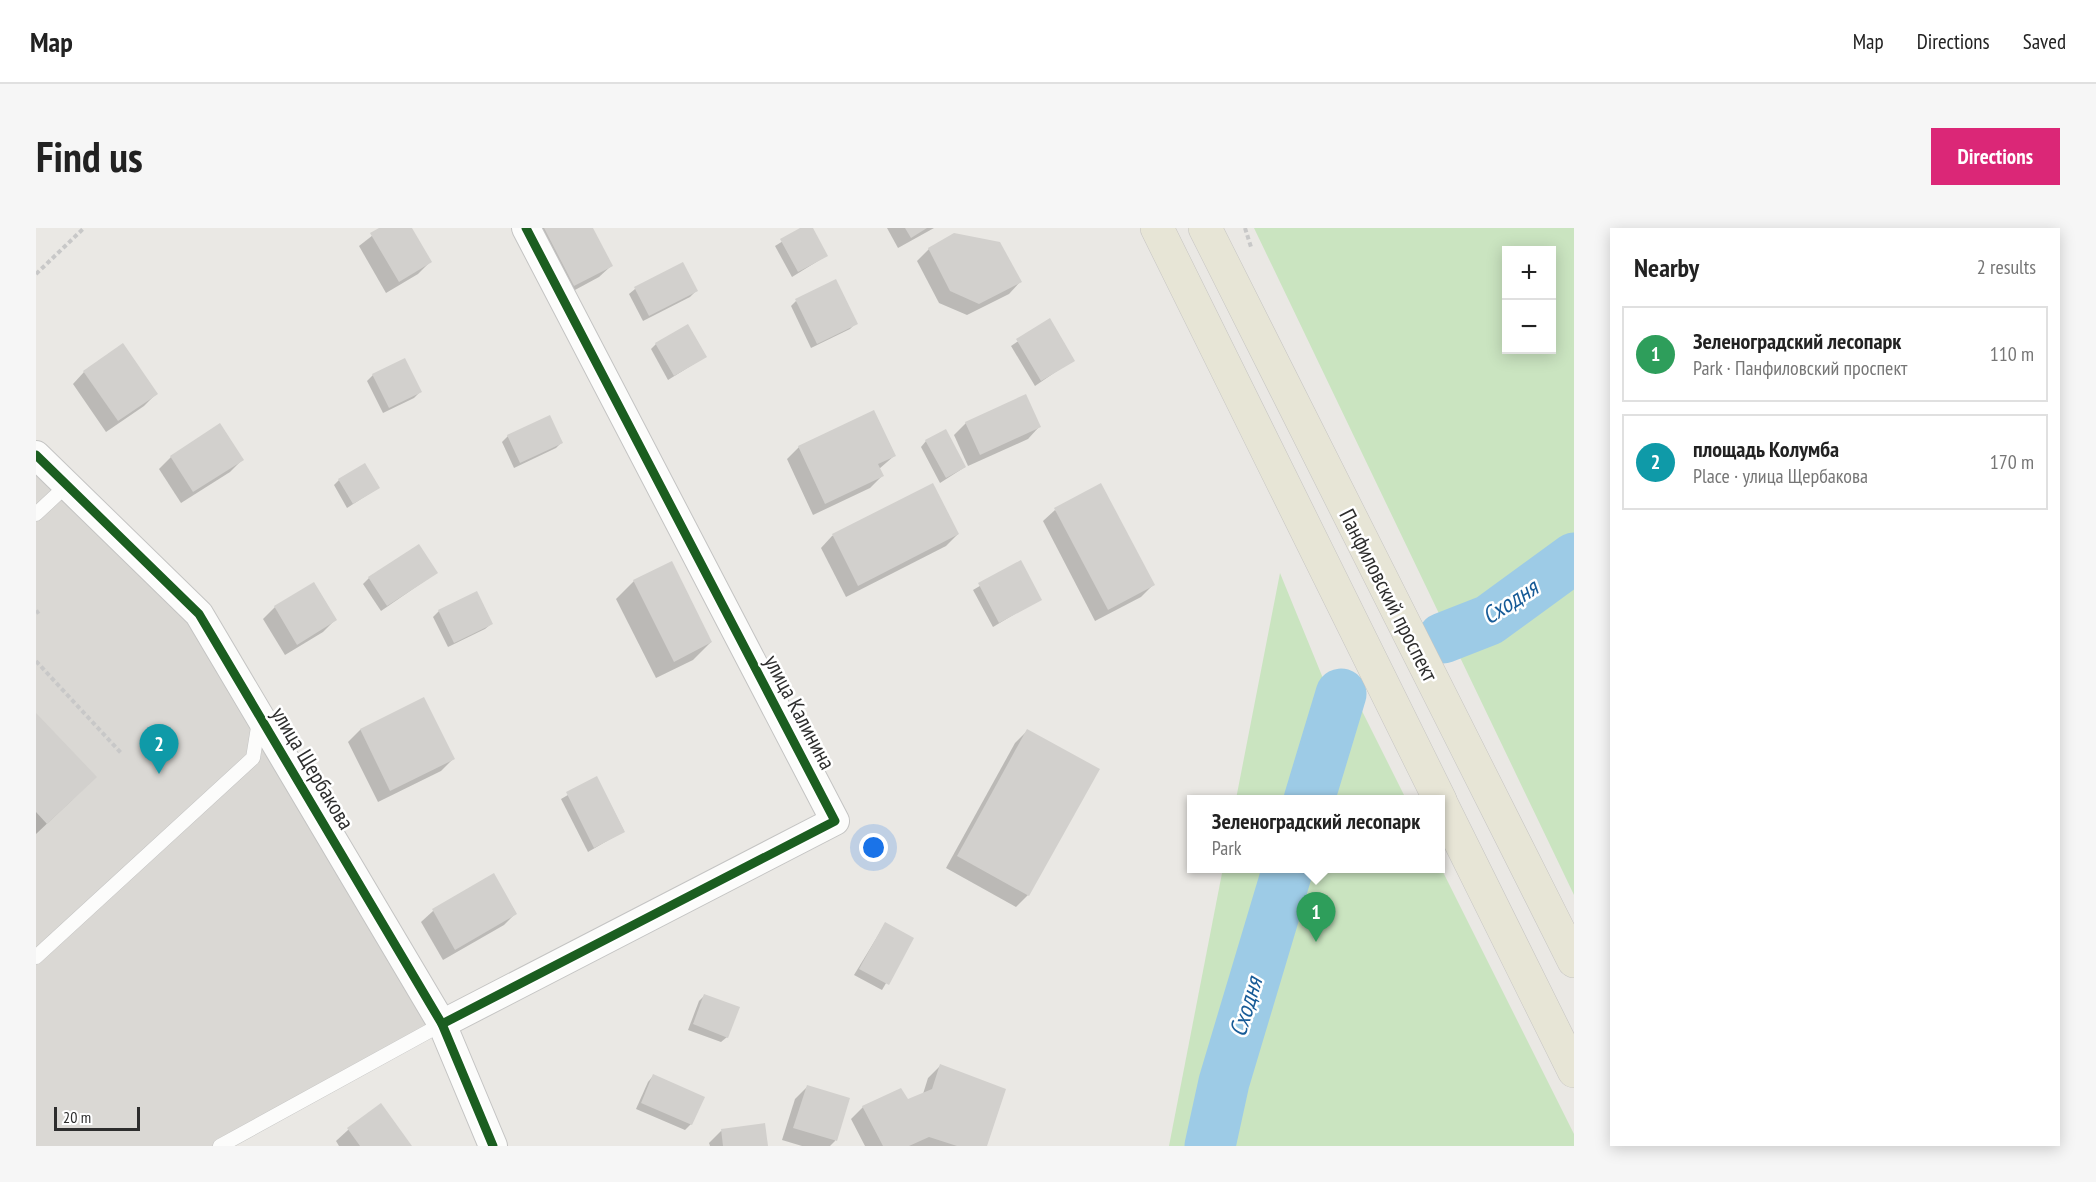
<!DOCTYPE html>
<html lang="en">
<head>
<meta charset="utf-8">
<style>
  :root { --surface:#fff; --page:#f6f6f6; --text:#222; --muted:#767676; --line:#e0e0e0; --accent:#db2777 }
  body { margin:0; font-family:"PT Sans Narrow",sans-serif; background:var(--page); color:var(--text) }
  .controls { position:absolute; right:18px; top:18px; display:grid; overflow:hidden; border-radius:0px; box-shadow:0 3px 15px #0003 }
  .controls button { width:54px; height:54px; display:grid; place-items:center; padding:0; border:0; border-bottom:2px solid var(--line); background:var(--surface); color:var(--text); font:30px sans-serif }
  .scale { position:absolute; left:18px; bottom:15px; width:86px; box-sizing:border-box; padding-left:6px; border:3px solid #2d2d2d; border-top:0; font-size:16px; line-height:21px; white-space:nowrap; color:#2d2d2d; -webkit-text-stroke:4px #fff; paint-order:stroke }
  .you { position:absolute; left:838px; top:620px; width:21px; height:21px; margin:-15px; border:4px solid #fff; border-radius:50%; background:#1a73e8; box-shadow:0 0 0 9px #1a73e833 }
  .badge { display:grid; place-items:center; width:39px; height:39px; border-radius:50%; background:var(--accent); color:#fff; font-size:20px; font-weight:700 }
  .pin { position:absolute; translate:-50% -50px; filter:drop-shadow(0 2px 3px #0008) }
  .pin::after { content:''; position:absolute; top:32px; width:21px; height:18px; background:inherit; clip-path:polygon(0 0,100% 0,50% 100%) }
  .popup { position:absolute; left:1151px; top:567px; width:258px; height:78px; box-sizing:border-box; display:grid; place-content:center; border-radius:0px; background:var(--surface); filter:drop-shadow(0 2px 4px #0005); font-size:20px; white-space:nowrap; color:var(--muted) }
  .popup b { font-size:22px; color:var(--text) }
  .popup::after { content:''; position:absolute; left:50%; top:100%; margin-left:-12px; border:12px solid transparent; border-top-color:var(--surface) }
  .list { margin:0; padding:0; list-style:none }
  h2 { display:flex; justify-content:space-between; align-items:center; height:78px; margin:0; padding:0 24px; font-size:26px }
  h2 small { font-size:20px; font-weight:400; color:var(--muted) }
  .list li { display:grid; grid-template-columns:39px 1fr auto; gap:18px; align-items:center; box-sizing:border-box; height:96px; margin:0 12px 12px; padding:0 12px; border:2px solid var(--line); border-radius:0px }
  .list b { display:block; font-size:22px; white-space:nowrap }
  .list p { margin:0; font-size:20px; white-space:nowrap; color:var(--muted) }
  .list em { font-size:20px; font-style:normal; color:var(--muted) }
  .map { position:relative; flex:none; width:1538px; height:918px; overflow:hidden; border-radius:0px }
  header { display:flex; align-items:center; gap:36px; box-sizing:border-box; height:84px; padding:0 30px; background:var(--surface); border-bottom:2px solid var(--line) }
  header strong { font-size:28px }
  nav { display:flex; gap:33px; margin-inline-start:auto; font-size:21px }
  .intro { display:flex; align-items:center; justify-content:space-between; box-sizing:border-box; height:144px; padding:0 36px }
  h1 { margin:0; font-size:42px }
  .button { padding:15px 27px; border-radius:0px; background:var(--accent); color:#fff; font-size:21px; font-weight:700 }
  main { display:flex; gap:36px; padding:0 36px }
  aside { flex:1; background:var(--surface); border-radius:0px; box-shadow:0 3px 15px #0003 }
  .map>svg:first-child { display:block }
</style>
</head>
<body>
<header>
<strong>Map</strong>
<nav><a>Map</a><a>Directions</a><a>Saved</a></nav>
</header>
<div class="intro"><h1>Find us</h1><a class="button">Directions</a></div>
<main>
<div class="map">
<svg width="1538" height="918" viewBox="0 0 1538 918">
  <rect width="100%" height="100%" fill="#eae8e4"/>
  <g fill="#cae4c0" fill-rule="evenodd">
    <path d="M1218,0h320v667l-11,-23zM1470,22h46v100h-46z"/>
    <path d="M1244,345l67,164 4,-2 -9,-25 14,-11 50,100h-170z"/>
    <path d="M1187,640h218l133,266v12h-405z"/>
  </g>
  <path fill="#dad8d4" d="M0,238l158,161 241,401 -222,118h-177z"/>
  <g fill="#0003">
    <path d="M346,0h28l20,34 -12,12 -32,19 -27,-47z"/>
    <path d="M490,0h66l19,38 -12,11 -37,20z"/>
    <path d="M768,0h7l15,28 -34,21 -17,-31z"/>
    <path d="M851,0h47l-36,20z"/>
    <path d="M893,21l91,33 -11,12 -42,21 -28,-12 -22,-42z"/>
    <path d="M647,36l13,27 -6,6 -47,24 -14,-27 6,-5z"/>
    <path d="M760,73l60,22 -6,6 -39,19 -20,-42z"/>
    <path d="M1014,92l23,40 -38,26 -24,-40z"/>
    <path d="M620,116l49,13 -37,23 -17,-31z"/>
    <path d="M48,144l72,22 -12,12 -38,26 -33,-48z"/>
    <path d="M337,147l47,17 -6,6 -31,15 -16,-32z"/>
    <path d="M930,195l73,4 -11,12 -60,27 -14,-31z"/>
    <path d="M472,208l53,7 -5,5 -42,20 -12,-26z"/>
    <path d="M890,213l39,26 -25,16 -19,-36z"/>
    <path d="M763,219l95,9 -15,13 3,7 -12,12 -57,27 -26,-56z"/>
    <path d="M135,229l71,3 -12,12 -49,31 -22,-34z"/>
    <path d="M303,252l39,8 -31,20 -13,-23z"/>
    <path d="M897,257l25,49 -12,12 -100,51 -25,-49 11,-12z"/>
    <path d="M1019,282l98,75 -12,12 -46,24 -52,-100z"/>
    <path d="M984,334l20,37 -47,28 -20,-37z"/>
    <path d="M400,345l-55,38 -18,-27 6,-6z"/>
    <path d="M598,353l77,61 -18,18 -37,18 -40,-79z"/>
    <path d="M239,379l60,13 -12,12 -38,23 -22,-36z"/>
    <path d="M403,383l52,13 -6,5 -37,18 -15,-30z"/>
    <path d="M388,471l29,60 -12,12 -63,31 -30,-60 12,-12z"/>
    <path d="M0,487l36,85 -36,34z"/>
    <path d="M991,503l1,164 -12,12 -70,-39 69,-125z"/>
    <path d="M561,550l27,53 -36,21 -27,-53z"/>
    <path d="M457,647l23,38 -12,12 -61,35 -22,-38 12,-11z"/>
    <path d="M849,696l27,15 -30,51 -28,-15z"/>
    <path d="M669,767l22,42 -6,5 -33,-12 11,-29z"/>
    <path d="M904,838l45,80h-120l-14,-27 12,-12 44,-6 16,-7 5,-16z"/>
    <path d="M617,848l38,48 -6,6 -49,-21 12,-27z"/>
    <path d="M771,859l41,12 -13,42 -5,5h-28l-20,-6 13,-41z"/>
    <path d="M345,877l29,41h-71l-3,-5 12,-11z"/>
    <path d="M685,903l45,15h-56l-1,-3z"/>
  </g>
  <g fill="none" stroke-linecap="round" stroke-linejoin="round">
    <g stroke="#9dcbe6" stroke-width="51">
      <path d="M1407,410l46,-18 85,-62"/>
      <path d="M1273,572l32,-106"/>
      <path d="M1174,918l14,-64 64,-214"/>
    </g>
  </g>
  <g fill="#d2d0cd">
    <path d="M343,0h33l20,34 -33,20 -29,-49z"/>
    <path d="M508,0h49l20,38 -39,20z"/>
    <path d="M764,0h13l15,28 -30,16 -18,-33z"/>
    <path d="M869,0h22l-16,10z"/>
    <path d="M918,5l46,9 22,40 -43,22 -29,-13 -22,-43z"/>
    <path d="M647,34l15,29 -49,25 -15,-29z"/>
    <path d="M800,51l22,45 -41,20 -22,-45z"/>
    <path d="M1014,90l25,43 -34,20 -25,-42z"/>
    <path d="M652,96l19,33 -33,19 -19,-33z"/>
    <path d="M87,115l35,51 -40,27 -35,-50z"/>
    <path d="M369,130l17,34 -33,16 -17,-34z"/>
    <path d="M990,166l15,33 -61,28 -15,-33z"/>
    <path d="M838,182l22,46 -18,8 6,12 -59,28 -27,-58z"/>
    <path d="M514,187l13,28 -43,20 -13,-28z"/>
    <path d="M184,195l24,37 -51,32 -23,-36z"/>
    <path d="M910,201l20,38 -20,11 -21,-38z"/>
    <path d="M329,235l15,25 -27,16 -15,-25z"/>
    <path d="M897,255l26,51 -101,52 -26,-52z"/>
    <path d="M1065,255l54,102 -47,25 -54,-102z"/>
    <path d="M383,316l19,29 -51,33 -19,-29z"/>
    <path d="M985,332l21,40 -43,23 -21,-40z"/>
    <path d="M636,333l40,81 -38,20 -41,-82z"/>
    <path d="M278,354l23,38 -40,25 -23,-39z"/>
    <path d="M441,363l16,33 -39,19 -16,-33z"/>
    <path d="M388,469l31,62 -65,32 -30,-62z"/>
    <path d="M0,485l61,64 -50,47 -11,-12z"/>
    <path d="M991,501l73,40 -71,127 -72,-40z"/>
    <path d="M561,548l28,56 -31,16 -28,-56z"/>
    <path d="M458,645l23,41 -62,36 -23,-41z"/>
    <path d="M849,694l29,16 -25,47 -30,-16z"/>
    <path d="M668,766l36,13 -12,31 -35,-14z"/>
    <path d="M904,836l66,25 -19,57h-30l-28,-9 -20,9h-26l-21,-40 39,-18 7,11 24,-10z"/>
    <path d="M617,846l52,23 -13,28 -51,-22z"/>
    <path d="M771,857l43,13 -13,43 -44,-13z"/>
    <path d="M345,875l31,43h-52l-13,-18z"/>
    <path d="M729,895l3,23h-45l-2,-17z"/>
  </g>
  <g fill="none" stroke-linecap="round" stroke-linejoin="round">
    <defs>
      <g id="service">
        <path d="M0,286l30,-28"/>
        <path d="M0,729l217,-199 6,-37"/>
        <path d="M184,918l222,-122"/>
      </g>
      <g id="minor">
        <path d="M0,227l163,159 243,410 51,122"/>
        <path d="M406,796l393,-203 -309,-593"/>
      </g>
      <g id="primary">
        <path d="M1121,0l283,572"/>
        <path d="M1169,0l369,733"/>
        <path d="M1404,573l134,270"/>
      </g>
    </defs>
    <use href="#service" stroke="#c4c4c3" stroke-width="15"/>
    <use href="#minor" stroke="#c4c4c3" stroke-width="30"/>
    <use href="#primary" stroke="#c6c5c3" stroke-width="34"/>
    <g stroke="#c8c8c8" stroke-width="4" stroke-dasharray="4.5 3" stroke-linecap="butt">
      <path d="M1209,0l6,19"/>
      <path d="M0,46l48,-46"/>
      <path d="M0,385l3,-2"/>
      <path d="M0,433l86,93"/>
    </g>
    <use href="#service" stroke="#fcfcfb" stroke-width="14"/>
    <use href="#minor" stroke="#fcfcfb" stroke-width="28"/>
    <use href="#primary" stroke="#e7e5d6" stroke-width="33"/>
    <defs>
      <g id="cycleway">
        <path d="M0,227l163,159 243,410 51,122"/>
        <path d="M406,796l393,-203 -309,-593"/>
      </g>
    </defs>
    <use href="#cycleway" stroke="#fff" stroke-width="13"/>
    <use href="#cycleway" stroke="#1b5e20" stroke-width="9"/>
  </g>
  <g text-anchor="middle" stroke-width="5" stroke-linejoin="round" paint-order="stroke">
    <g font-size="22" fill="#2d2d2d" stroke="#fff">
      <text transform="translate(1353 367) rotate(63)" y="8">Панфиловский проспект</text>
      <text transform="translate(764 484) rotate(62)" y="8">улица Калинина</text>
      <text transform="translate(277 540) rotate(59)" y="8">улица Щербакова</text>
    </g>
    <g font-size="24" font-style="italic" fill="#175b97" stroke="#fff">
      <text transform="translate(1474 374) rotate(-33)" y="8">Сходня</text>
      <text transform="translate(1210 779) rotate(-73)" y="8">Сходня</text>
    </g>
  </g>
</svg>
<div class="controls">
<button>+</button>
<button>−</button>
</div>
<div class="scale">20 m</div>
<div class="you"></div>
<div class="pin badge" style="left:1280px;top:714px;background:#2e9e5b">1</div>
<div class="popup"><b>Зеленоградский лесопарк</b>Park</div>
<div class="pin badge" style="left:123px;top:546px;background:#0f9aa8">2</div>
</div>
<aside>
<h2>Nearby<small>2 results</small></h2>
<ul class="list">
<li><span class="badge" style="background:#2e9e5b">1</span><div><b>Зеленоградский лесопарк</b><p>Park · Панфиловский проспект</p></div><em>110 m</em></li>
<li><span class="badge" style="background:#0f9aa8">2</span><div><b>площадь Колумба</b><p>Place · улица Щербакова</p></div><em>170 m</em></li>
</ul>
</aside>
</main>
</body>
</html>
